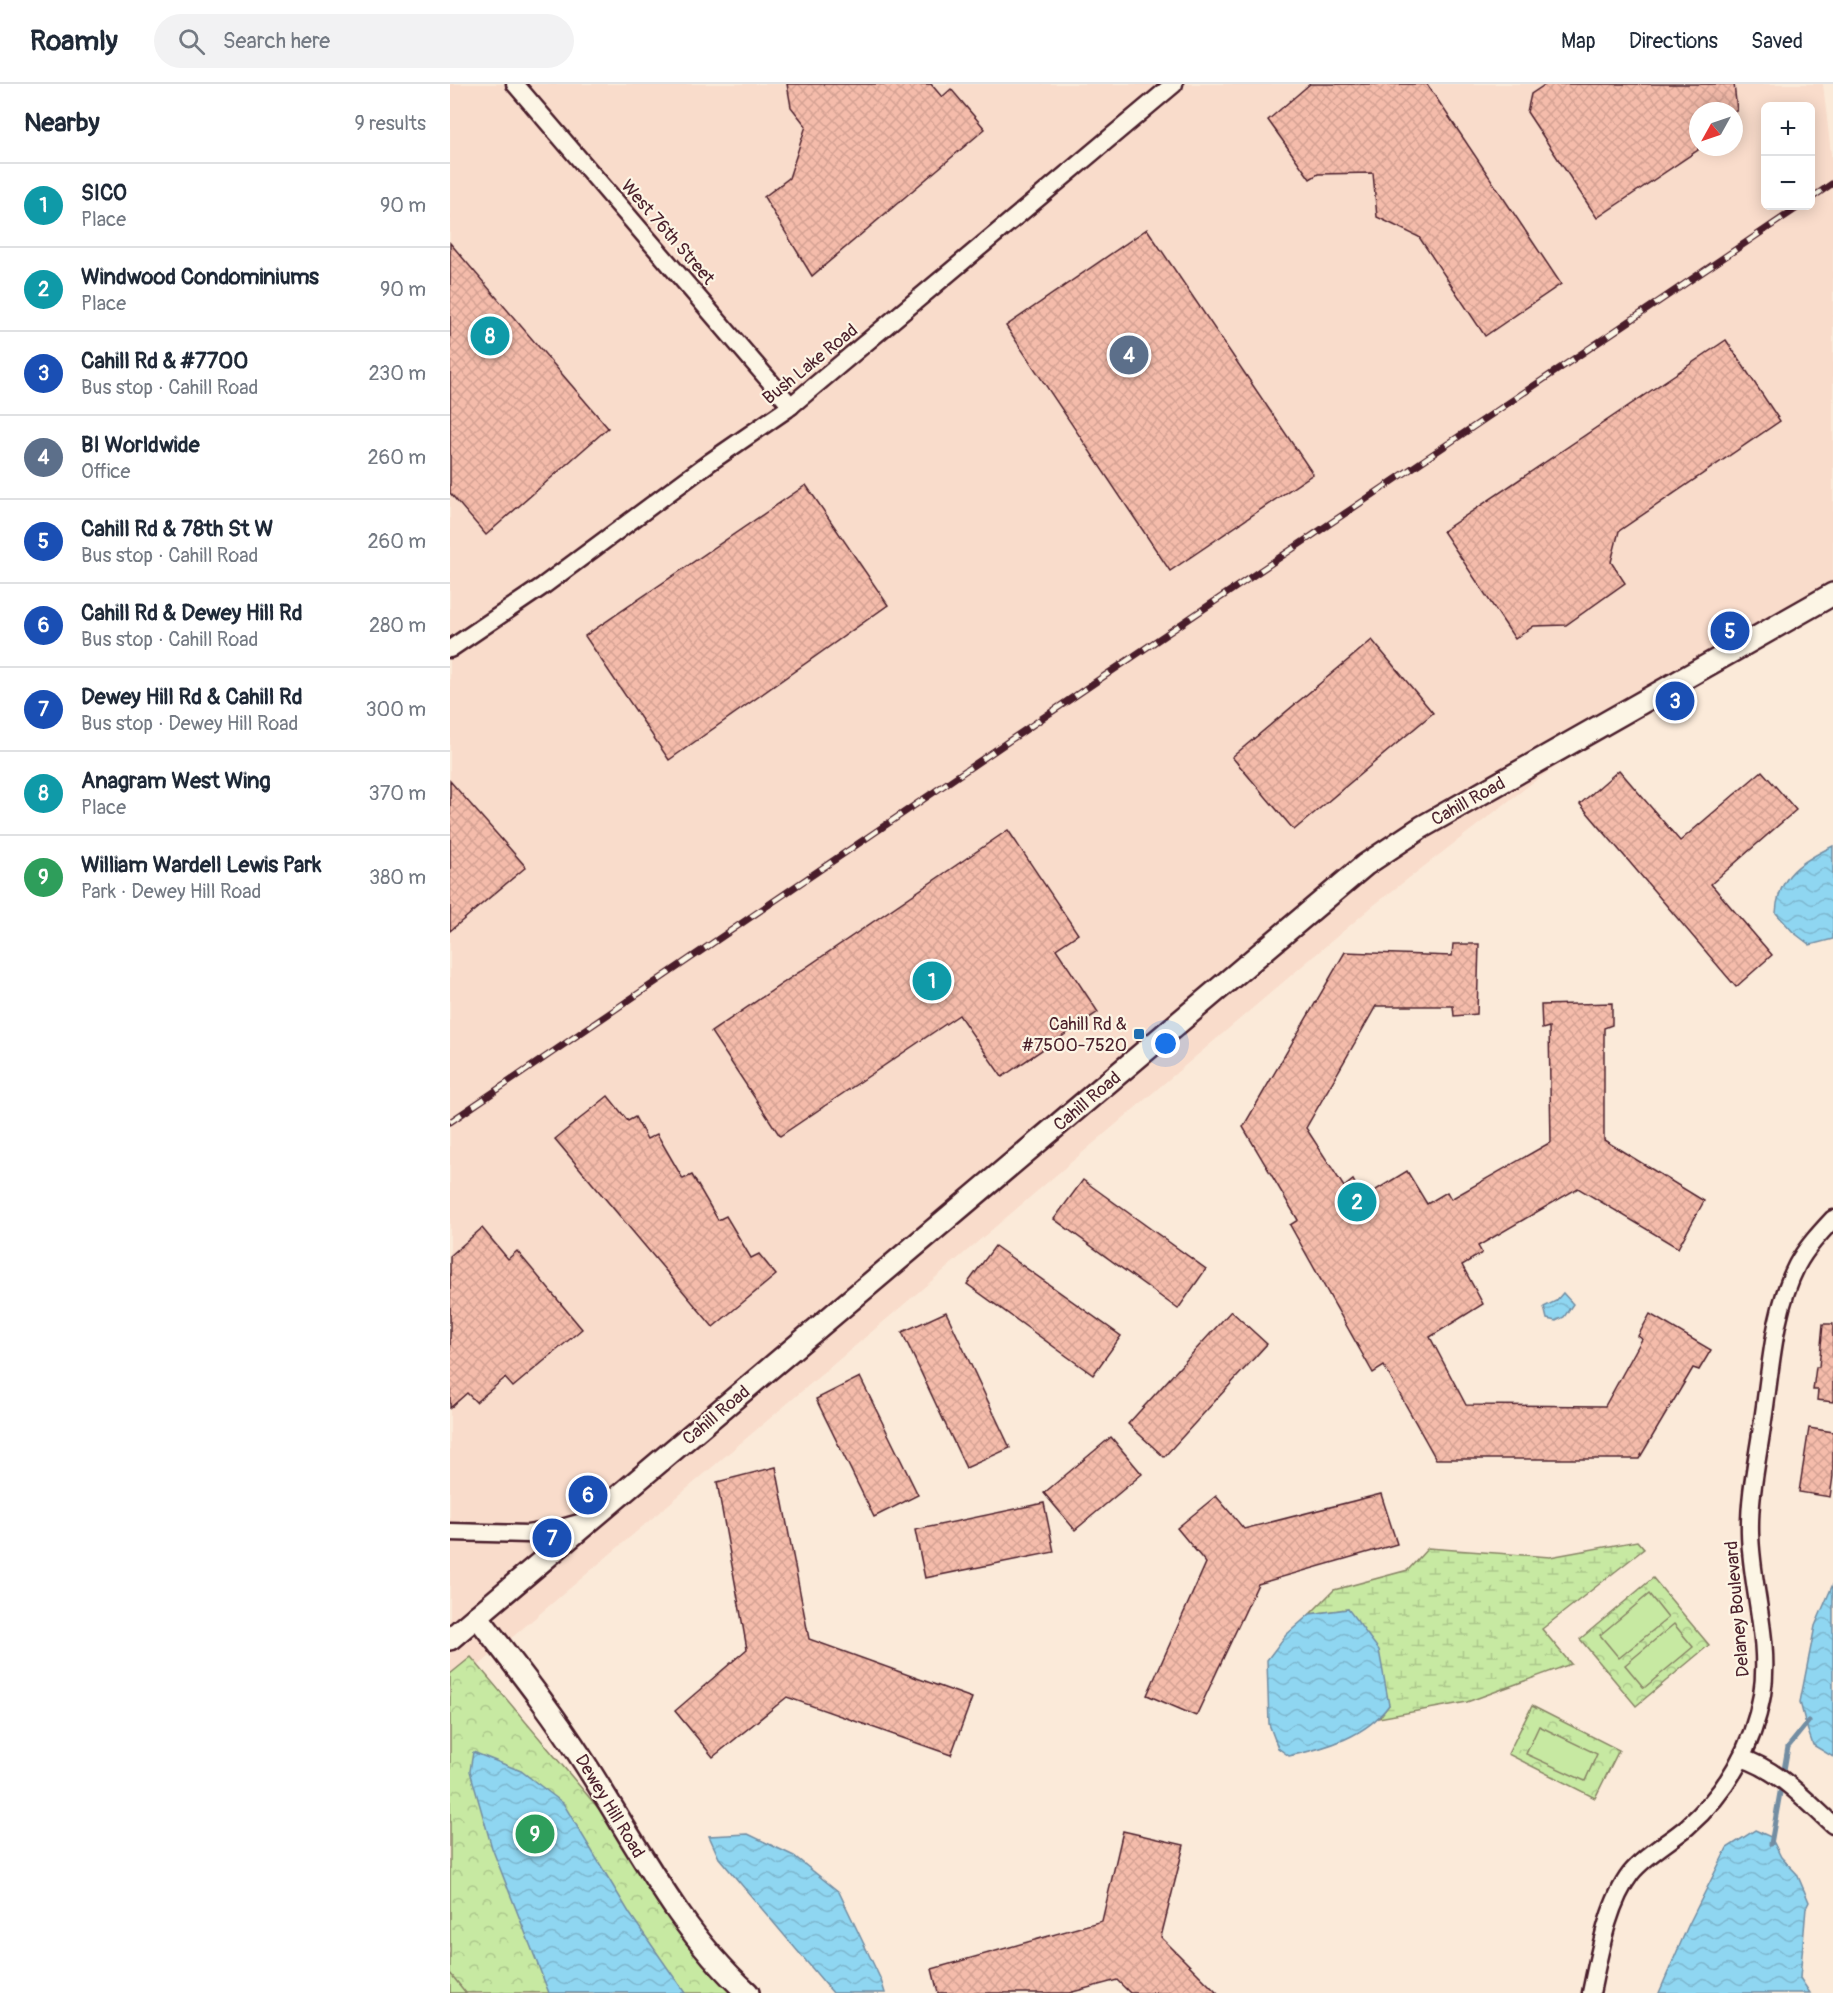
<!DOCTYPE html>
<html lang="en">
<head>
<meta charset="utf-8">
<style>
  :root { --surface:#fff; --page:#f2f2f3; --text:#1f2937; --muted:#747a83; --line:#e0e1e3; --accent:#0b8043 }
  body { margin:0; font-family:Pangolin,sans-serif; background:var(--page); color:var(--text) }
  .controls { position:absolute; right:18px; top:18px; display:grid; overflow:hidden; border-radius:9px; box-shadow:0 3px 15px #0003 }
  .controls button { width:54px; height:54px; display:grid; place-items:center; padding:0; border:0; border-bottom:2px solid var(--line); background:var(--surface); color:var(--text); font:30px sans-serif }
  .compass { position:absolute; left:1239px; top:18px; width:54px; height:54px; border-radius:50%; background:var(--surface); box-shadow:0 3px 15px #0003; rotate:230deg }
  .you { position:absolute; left:716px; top:960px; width:21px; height:21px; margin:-15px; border:4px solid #fff; border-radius:50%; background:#1a73e8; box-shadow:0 0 0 9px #1a73e833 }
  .badge { display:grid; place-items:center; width:39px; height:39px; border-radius:50%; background:var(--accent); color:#fff; font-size:20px; font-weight:700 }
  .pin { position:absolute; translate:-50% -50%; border:3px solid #fff; box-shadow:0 2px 6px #0006 }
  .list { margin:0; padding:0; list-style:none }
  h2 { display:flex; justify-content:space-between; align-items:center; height:78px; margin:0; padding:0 24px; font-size:26px }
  h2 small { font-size:20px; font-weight:400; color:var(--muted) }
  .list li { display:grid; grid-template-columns:39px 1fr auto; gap:18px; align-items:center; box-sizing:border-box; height:84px; padding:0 24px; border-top:2px solid var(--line) }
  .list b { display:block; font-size:22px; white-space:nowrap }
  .list p { margin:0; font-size:20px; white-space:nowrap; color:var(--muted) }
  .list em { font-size:20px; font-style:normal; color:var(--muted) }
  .icon { flex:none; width:33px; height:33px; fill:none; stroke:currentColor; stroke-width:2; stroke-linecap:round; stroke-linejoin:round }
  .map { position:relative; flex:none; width:1383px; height:1909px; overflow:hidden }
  header { display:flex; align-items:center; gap:36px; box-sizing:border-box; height:84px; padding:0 30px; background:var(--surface); border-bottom:2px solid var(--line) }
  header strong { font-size:28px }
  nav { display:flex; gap:33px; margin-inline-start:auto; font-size:21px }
  .search { width:420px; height:54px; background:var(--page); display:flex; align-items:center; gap:15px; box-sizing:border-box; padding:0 21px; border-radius:33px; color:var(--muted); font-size:22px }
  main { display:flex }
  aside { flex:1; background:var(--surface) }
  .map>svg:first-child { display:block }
</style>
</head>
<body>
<header>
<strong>Roamly</strong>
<div class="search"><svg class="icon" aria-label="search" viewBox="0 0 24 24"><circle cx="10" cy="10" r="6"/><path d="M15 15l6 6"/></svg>Search here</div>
<nav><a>Map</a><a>Directions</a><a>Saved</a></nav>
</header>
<main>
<aside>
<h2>Nearby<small>9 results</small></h2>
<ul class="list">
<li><span class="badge" style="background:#0f9aa8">1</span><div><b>SICO</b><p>Place</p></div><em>90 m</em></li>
<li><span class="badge" style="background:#0f9aa8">2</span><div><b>Windwood Condominiums</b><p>Place</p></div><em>90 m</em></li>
<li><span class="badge" style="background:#1a4fb4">3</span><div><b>Cahill Rd &amp; #7700</b><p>Bus stop · Cahill Road</p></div><em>230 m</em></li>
<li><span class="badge" style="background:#5c6f8a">4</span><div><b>BI Worldwide</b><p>Office</p></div><em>260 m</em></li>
<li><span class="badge" style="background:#1a4fb4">5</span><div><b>Cahill Rd &amp; 78th St W</b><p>Bus stop · Cahill Road</p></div><em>260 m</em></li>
<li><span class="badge" style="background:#1a4fb4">6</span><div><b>Cahill Rd &amp; Dewey Hill Rd</b><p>Bus stop · Cahill Road</p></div><em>280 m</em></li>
<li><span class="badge" style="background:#1a4fb4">7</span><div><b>Dewey Hill Rd &amp; Cahill Rd</b><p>Bus stop · Dewey Hill Road</p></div><em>300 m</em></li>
<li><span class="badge" style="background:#0f9aa8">8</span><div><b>Anagram West Wing</b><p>Place</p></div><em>370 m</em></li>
<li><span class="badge" style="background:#2e9e5b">9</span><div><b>William Wardell Lewis Park</b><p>Park · Dewey Hill Road</p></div><em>380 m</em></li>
</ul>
</aside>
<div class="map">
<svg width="1383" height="1909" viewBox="0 0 1383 1909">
  <defs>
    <pattern id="forest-crowns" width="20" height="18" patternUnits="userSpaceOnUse" patternTransform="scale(1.5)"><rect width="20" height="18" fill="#c7e9a2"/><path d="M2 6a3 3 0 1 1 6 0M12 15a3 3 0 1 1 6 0" fill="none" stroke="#acc78c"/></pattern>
    <pattern id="wetland-marsh" width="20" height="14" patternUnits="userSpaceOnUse" patternTransform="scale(1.5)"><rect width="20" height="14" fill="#c7e9a2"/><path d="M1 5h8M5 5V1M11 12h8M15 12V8" fill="none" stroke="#acc78c"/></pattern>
    <pattern id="water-waves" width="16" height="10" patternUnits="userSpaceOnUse" patternTransform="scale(1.5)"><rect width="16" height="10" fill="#8fd6f1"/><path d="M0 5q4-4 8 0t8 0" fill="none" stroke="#7db7cf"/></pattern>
    <pattern id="building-cross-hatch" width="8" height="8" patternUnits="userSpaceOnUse" patternTransform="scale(1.5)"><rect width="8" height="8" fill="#f5bcab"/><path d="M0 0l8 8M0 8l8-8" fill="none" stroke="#d4a193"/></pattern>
  </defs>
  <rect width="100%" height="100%" fill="#fbead9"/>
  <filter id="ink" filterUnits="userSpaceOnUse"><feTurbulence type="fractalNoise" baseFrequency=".0167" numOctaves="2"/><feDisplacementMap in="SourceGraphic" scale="12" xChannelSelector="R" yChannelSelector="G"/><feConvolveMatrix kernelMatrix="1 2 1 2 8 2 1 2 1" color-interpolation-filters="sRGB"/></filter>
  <g filter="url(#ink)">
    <path fill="#f9dccb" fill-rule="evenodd" d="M0,0h1373l10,87v411l-58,38 -243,163 -158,122 -924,785zM1316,22h44v100h-44zM1248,27h36v36h-36z"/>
    <g fill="url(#forest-crowns)" stroke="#888466" stroke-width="1.5">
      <path d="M1203,1494l56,67 -73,61 -56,-67z"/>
      <path d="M21,1573l283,336h-304v-319z"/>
      <path d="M1082,1622l87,44 -24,48 -87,-44z"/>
    </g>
    <path fill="url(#wetland-marsh)" stroke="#888466" stroke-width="1.5" d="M1187,1457l7,8 -102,80 29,35 -104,38 -88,16 10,-13 -41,-96 -38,5 24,-24 74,-20 20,-22 122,9z"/>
    <g fill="#c7e9a2" stroke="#888466" stroke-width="1.5">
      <path d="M1199,1510l19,24 -49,40 -19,-23z"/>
      <path d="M1224,1540l19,23 -49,41 -19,-23z"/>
      <path d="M1089,1642l58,28 -12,27 -59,-27z"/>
      <path d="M0,1889l16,20h-16z"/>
    </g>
    <g fill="url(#water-waves)" stroke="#738da2" stroke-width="1.5">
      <path d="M1383,762v93l-23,6 -17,-13 -17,-19c2,-38 26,-52 57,-67z"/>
      <path d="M1113,1209l10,11 -9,13 -8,4 -9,-2 -3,-12 12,-6z"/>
      <path d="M1383,1500v173l-20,-12 -7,-20 -6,-23 15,-76z"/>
      <path d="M898,1525l31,41 10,55c-23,32 -63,43 -100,51l-11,-8 -9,-24 -2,-64 19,-25 24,-21z"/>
      <path d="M23,1668l48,19 42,32 67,111 55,79h-136l-57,-145 -22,-77z"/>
      <path d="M1305,1746l16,7 10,20 16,17 12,28 -3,6 -6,70 10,15h-151l29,-67 39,-78z"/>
      <path d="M298,1750l46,22 45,36 42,88 4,13h-52l-114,-135 -10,-22z"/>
    </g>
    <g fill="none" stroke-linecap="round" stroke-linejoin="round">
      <path stroke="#738da2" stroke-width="5" d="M1321,1760l17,-97 21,-26"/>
    </g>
    <g fill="url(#building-cross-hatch)" stroke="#4a1f2b" stroke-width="1.5">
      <path d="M337,0h144l11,13 9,-8 34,40 -173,147 -48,-79 25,-19 17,-52 -15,-19z"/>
      <path d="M860,0h117l134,200 -76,52 -66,-99 -42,-20 -4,-44 -55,1 -8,5 -42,-59z"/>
      <path d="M1096,0h188l3,27h-39v39l-101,68 -70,-106 4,-18z"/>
      <path d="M697,145l166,245 -143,97 -164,-245z"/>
      <path d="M0,159l158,185 -122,107 -36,-42z"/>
      <path d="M1276,256l54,81 -161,110 -8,31 14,21 -59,42 -32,1 -19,13 -72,-108z"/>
      <path d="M356,401l82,120 -219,155 -84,-124z"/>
      <path d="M922,556l61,73 -139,117 -62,-73z"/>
      <path d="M1169,686l61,71 82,-70 34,39 -85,74 61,71 -36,32 -156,-183z"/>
      <path d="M0,697l76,86 -76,64z"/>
      <path d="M558,746l70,104 -22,15 42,63 -96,65 -43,-62 -179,121 -69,-104z"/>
      <path d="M1003,860h26l-2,70 -23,2 -1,-10h-77l-70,122 38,59 9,-7 10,18 44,-27 20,33 20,-12 4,7 100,-57 -2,-115 -7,2 -1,-24 71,-2v22l-8,3v112l100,61 -26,47 -100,-60 -100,58 4,7 -20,12 21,39 -53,33 36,68 139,1 37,-67 -4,-3 12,-22 61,36 -12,20 -6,-2 -54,91h-203l-52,-93 -11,7 -83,-148 8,-5 -55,-93 102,-175 107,4z"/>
      <path d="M158,1012l20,25 7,-4 12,22 10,-5 26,45 9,-4 26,45 8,-4 25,42 8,-4 17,21 -63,52 -158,-188z"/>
      <path d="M633,1096l123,89 -28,40 -124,-90z"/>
      <path d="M32,1144l26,31 9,-8 65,78 -69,58 -8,-9 -29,24 -9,-9 -17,15v-152z"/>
      <path d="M545,1162l126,90 -28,39 -126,-91z"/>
      <path d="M781,1227l36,33 -103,113 -36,-33z"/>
      <path d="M496,1228l64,136 -44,20 -64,-136z"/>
      <path d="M1373,1240h10v78l-16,-2 1,-10h-5l3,-23h3z"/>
      <path d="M410,1293l58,118 -44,22 -58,-118z"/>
      <path d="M1359,1344l24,4v44l-3,21 -31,-5z"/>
      <path d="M661,1353l31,37 -67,56 -31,-37z"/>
      <path d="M326,1383l33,172 163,59 -21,57 -164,-58 -74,60 -38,-46 72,-62 -30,-167z"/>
      <path d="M931,1410l16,50 -139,40 -62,132 -49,-21 59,-132 -29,-35 39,-32 28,33z"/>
      <path d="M594,1419l10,49 -129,26 -10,-48z"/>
      <path d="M673,1747l61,14 -23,92 56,56h-87l-13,-13 -48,13h-131l-6,-24 170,-48z"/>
    </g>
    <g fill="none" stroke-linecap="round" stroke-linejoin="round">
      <defs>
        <g id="minor">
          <path d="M65,0l276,322"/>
          <path d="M0,565l93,-63 167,-124 77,-53 387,-325"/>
          <path d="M0,1448l77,2 31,-5 28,-8"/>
          <path d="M1291,1674c37,11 64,42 92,67"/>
          <path d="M1141,1909c8,-37 16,-89 40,-120 16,-19 37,-30 56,-46 39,-34 66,-80 75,-132 9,-54 -11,-108 -12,-162 -1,-38 8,-76 13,-113 8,-51 10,-108 34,-155 9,-17 23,-32 36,-46"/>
        </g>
        <g id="tertiary">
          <path d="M27,1532c36,47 73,93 105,143 52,80 94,169 166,234"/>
          <path d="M0,1555l915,-774 57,-38 411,-233"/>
        </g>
      </defs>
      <use href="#minor" stroke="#4a1f2b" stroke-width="21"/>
      <use href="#tertiary" stroke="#4a1f2b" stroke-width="26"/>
      <use href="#minor" stroke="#fcf5e5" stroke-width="16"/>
      <use href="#tertiary" stroke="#fcf5e5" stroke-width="21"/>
      <defs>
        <g id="rail">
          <path d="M1360,115l23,-16"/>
          <path d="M0,1038l644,-439 706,-477"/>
        </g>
      </defs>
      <use href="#rail" stroke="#4a1f2b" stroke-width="7"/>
      <use href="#rail" stroke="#fcf5e5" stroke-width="4.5" stroke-dasharray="14" stroke-linecap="butt"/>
    </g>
  </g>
  <rect fill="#1f6fb2" stroke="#fcf5e5" stroke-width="2" x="683" y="944" width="12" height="12" rx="3"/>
  <g text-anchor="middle" stroke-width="4.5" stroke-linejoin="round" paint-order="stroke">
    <g font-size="18" fill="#4a1f2b" stroke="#fcf5e5">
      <text transform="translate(218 148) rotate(49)" y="6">West 76th Street</text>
      <text transform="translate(360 280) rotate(-39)" y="6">Bush Lake Road</text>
      <text transform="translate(1018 717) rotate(-29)" y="6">Cahill Road</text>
      <text transform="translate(637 1017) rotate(-40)" y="6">Cahill Road</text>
      <text transform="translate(266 1331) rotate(-40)" y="6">Cahill Road</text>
      <text transform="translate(1287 1525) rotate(-95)" y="6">Delaney Boulevard</text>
      <text transform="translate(160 1722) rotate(59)" y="6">Dewey Hill Road</text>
    </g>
    <g font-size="18" fill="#4a1f2b" stroke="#fcf5e5" text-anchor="end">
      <text x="677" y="946">Cahill Rd &amp;<tspan x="677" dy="21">#7500-7520</tspan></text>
    </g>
  </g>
</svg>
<div class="controls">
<button>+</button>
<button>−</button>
</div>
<svg class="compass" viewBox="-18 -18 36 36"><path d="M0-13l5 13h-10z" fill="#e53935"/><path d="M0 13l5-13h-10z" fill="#747a83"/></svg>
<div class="you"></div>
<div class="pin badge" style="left:482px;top:897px;background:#0f9aa8">1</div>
<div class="pin badge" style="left:907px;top:1118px;background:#0f9aa8">2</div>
<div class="pin badge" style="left:1225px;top:617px;background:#1a4fb4">3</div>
<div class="pin badge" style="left:679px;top:271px;background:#5c6f8a">4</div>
<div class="pin badge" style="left:1280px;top:547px;background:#1a4fb4">5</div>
<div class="pin badge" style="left:138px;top:1411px;background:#1a4fb4">6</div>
<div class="pin badge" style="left:102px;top:1454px;background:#1a4fb4">7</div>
<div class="pin badge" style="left:40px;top:252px;background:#0f9aa8">8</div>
<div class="pin badge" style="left:85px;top:1750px;background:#2e9e5b">9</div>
</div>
</main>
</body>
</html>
